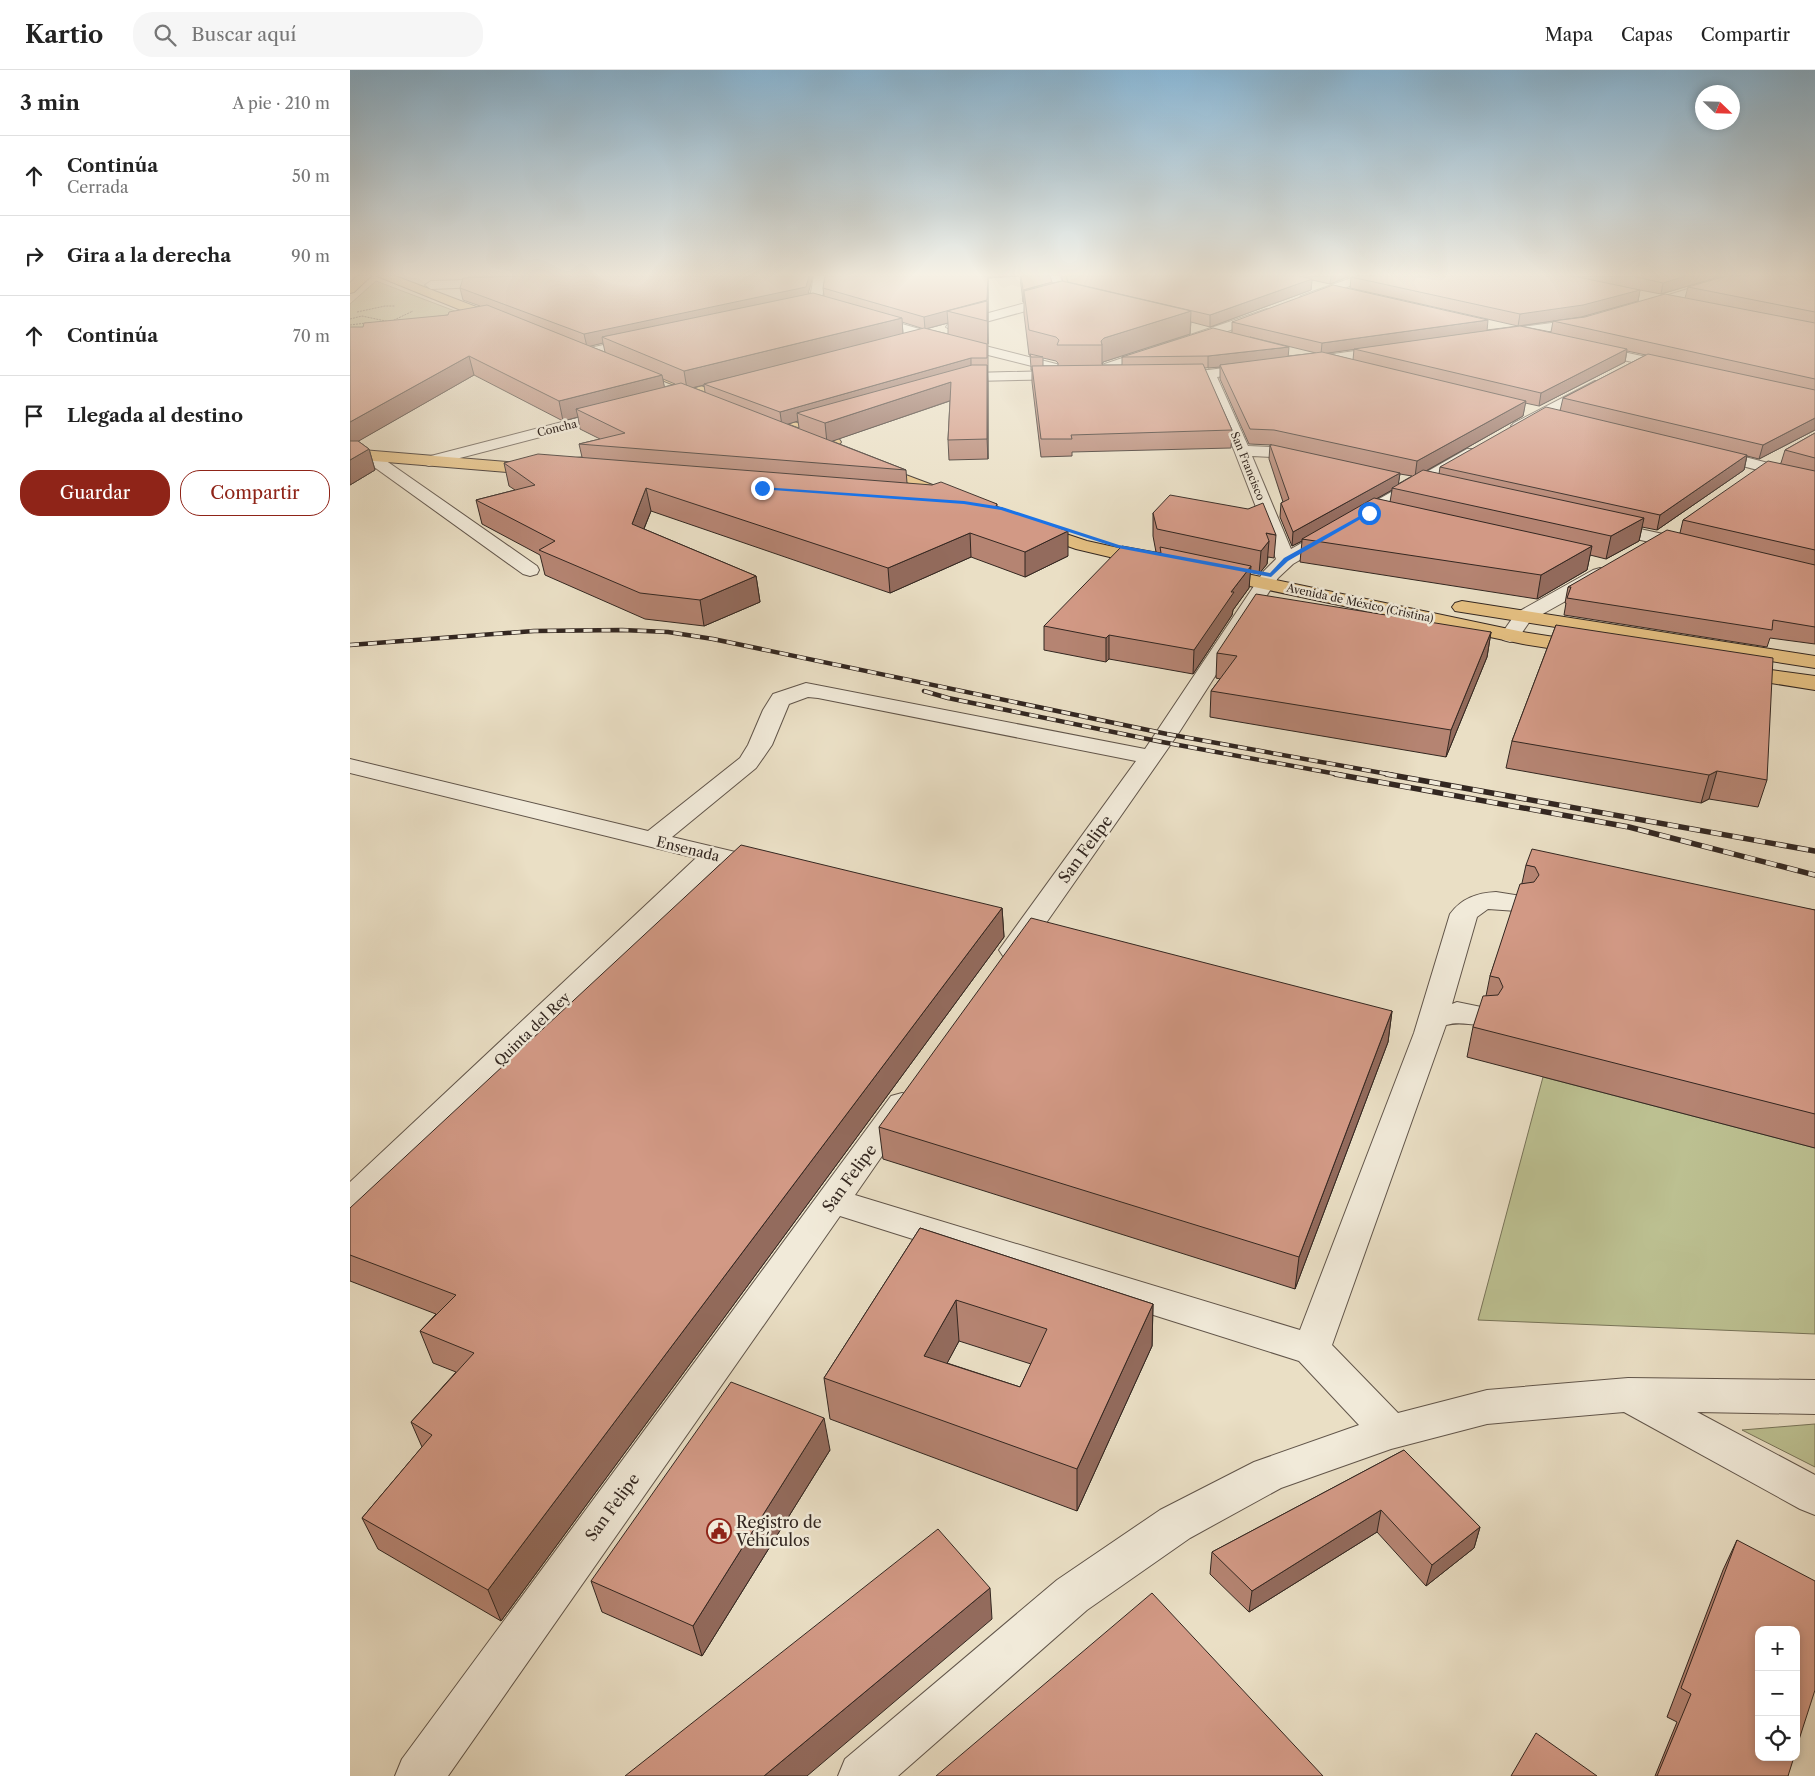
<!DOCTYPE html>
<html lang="es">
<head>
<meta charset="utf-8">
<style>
  :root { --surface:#fff; --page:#f6f6f6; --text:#222; --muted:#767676; --line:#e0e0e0; --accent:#8f2418 }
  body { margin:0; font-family:"Libre Caslon Text",serif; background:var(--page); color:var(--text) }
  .controls { position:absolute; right:15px; bottom:15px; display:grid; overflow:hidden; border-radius:10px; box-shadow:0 2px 8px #0003 }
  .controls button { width:45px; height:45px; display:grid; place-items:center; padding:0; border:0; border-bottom:1px solid var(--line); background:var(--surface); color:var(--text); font:25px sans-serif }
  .compass { position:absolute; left:1345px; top:15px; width:45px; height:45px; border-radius:50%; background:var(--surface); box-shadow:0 2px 8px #0003; rotate:113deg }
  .stop { position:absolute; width:15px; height:15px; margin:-11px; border:4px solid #1a73e8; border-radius:50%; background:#fff }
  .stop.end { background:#1a73e8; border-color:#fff; box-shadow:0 1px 5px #0008 }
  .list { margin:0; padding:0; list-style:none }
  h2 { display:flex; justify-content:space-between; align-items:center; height:65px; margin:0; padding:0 20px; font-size:21px }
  h2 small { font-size:16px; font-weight:400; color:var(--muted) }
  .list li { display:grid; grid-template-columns:32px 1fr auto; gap:15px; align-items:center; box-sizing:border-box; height:80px; padding:0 20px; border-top:1px solid var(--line) }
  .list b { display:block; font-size:19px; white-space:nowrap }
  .list p { margin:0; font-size:16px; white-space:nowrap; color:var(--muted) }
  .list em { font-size:16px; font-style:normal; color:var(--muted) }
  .actions { display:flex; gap:10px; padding:15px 20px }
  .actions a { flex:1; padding:11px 0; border:1px solid var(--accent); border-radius:20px; text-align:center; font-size:18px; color:var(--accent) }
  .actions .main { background:var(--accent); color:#fff }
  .icon { flex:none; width:28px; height:28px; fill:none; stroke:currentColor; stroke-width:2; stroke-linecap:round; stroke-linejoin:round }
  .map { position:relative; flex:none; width:1465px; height:1706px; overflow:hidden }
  header { display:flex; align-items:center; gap:30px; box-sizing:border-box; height:70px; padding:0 25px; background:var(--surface); border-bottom:1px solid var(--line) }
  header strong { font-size:24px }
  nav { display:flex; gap:28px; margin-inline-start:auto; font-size:18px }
  .search { width:350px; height:45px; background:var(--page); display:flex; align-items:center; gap:12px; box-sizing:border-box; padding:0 18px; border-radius:20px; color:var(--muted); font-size:19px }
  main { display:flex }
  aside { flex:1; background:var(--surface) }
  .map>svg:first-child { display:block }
</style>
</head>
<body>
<header>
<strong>Kartio</strong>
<div class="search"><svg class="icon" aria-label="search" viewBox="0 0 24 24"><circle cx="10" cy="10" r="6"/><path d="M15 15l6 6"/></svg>Buscar aquí</div>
<nav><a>Mapa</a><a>Capas</a><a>Compartir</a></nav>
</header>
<main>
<aside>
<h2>3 min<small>A pie · 210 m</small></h2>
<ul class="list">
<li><svg class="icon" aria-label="ahead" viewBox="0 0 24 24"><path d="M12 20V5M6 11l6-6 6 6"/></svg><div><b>Continúa</b><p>Cerrada</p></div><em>50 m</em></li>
<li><svg class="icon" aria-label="right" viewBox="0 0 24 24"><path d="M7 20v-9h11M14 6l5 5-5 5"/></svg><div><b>Gira a la derecha</b></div><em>90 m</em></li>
<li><svg class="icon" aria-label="ahead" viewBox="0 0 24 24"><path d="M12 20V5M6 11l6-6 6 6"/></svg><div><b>Continúa</b></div><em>70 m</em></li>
<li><svg class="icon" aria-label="arrive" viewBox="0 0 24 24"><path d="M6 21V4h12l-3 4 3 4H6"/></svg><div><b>Llegada al destino</b></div></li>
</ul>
<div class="actions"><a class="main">Guardar</a><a>Compartir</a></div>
</aside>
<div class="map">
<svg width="1465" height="1706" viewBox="0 0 1465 1706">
  <rect width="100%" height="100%" fill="#eadfc5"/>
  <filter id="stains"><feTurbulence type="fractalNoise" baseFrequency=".004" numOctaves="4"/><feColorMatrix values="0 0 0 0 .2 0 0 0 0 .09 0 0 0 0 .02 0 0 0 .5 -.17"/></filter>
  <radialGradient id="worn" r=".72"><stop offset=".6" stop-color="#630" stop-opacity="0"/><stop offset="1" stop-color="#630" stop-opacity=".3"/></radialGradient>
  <g fill="#bcc091" stroke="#787459">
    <path d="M26,211l84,32 -12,6 -98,10v-25z"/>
    <path d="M1193,1007l272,71v186l-337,-14z"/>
    <path d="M1465,1354v43l-73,-37z"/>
  </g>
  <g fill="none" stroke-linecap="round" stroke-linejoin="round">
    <defs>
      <g id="minor">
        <path d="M464,206h12l-5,27 -6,4 -6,-4z"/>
        <path d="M698,206h12l7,19 20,4 2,3 -6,4 -21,-5 -109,30 -7,-4 2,-3 107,-29z"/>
        <path d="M1007,206h18l-66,26 -4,1 -6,-4 2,-3z"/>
        <path d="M1380,206h20l-2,3 -104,32h-8l-2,-3 2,-3z"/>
        <path d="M149,209l4,1 2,3 -2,3 -72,3 -6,-4 6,-4z"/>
        <path d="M917,239l6,4 -1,3 -187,63 -9,-2 -6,2 -97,2 -22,6 -5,-1 -2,-3 2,-3 26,-7 80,-2 -132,-33 -58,-17 -1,-3 6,-4 63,18 154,39z"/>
        <path d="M1238,248l5,1 1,3 -1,3 -93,13 -7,-4 7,-4z"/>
        <path d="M291,267l7,4 -2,3 -61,13 -7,-4 2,-3z"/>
        <path d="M1240,275l85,18 7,4 -7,4 -90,-19 -2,-3z"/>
        <path d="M1041,276l7,4 -2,3 -92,13 -7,-4 7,-4z"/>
        <path d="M907,294l5,1 2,3 -2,3 -45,6 31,69 24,1 41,10 2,3 -2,3 -6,2 -35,-8 -20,-1 39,93 176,-100h12l2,3 -2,3 -186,109 -15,14 -100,156 -155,222 -10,3 -10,-3 -4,-6 137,-189 -318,-63 -10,-1 -19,7 -17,41 -16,23 -84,69 101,24 4,6 -4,6 -9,2 -44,-11 -358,347 -12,4v-33l346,-324 -346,-85v-14l298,72 92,-73 8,-13 15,-35 10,-16 33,-11 339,66 119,-178 12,-12 -42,-109 -31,-72h-33l-5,-1 -2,-3 2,-3 5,-1h38z"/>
        <path d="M1245,311l5,1 2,3 -2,3 -76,41h-10l-3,-3 3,-3z"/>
        <path d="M266,338l5,2 3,3 -3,3 -192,50 -6,-2 -2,-3 2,-3z"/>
        <path d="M1360,378l105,27v10l-111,-29 -2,-3 2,-3z"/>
        <path d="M19,381l6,2 162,113 2,4 -2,4 -7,2 -7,-2 -160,-115 -2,-3 2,-3z"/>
        <path d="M1253,451l97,21 2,4 -2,4 -7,2 -96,-22 -3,-4 3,-4z"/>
        <path d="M1250,498l7,2 3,4 -3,4 -77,43 -13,19 -7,2 -7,-2 -3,-4 16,-23 77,-43z"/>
        <path d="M1146,822l31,5 4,6 -4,6 -10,2 -29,-2 -11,8 -25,87 5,-2 34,7 4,7 -4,7c-18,5 -27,-3 -45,2l-114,320 66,68 89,-23 141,-12 187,2v34l-118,-2 118,63v40l-15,-6 -176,-97 -137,12 -96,25 -110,39 -91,50 -103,72 -189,166h-60l7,-17 212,-179 103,-70 94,-48 105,-37 -60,-64 -459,-145 -392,560h-53l7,-17 489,-663 11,-3 11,3 5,8 -63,91 445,135 114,-297 36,-119c12,-16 27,-21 46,-22z"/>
      </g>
      <g id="major">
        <path d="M7,206h14l-17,16 -4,1v-10z"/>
        <path d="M27,206h18l113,43 1,3 -6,4 -5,-1z"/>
        <path d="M309,300l180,69 2,3 -2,3h-12l-173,-68 -2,-3 2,-3z"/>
        <path d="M0,379l193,16 6,1 2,4 -2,4 -6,1 -193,-16z"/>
        <path d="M521,392l83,31 3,4 -3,4 -6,1 -6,-1 -77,-31 -2,-3 2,-3z"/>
        <path d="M683,453l54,18 72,16 2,4 -2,4 -7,2 -76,-18 -49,-17 -3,-4 3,-4z"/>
        <path d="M864,497l309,65 63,10 7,2 3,4 -3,4 -7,2 -63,-10 -316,-67 -3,-4 3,-4z"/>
        <path d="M1112,531l353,55v12l-360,-57 -3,-4 3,-4z"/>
        <path d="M1385,595l80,11v14l-88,-14 -3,-5 3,-5z"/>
      </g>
    </defs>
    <use href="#minor" stroke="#61554a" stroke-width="2"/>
    <use href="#major" stroke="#332721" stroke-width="2"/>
    <g stroke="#332721" stroke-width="1" stroke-dasharray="2 1" stroke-linecap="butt">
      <path d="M7,242l28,-6h10"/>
      <path d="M0,249l12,-3 28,6 23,-11"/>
      <path d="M0,255l16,-2"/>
    </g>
    <use href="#minor" fill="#f1ead9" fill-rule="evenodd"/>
    <use href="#major" fill="#e5c082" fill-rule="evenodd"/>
    <defs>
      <g id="rail-far1">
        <path d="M0,575l184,-14 88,-1 46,2 45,7 454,95 226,41"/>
        <path d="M574,621l24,7 214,44 180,33"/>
      </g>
      <g id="rail">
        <path d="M985,704l294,53 186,48"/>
        <path d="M1036,704l429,77"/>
      </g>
    </defs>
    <use href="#rail-far1" stroke="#332721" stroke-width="4.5"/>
    <use href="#rail" stroke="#332721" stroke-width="5.5"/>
    <use href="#rail-far1" stroke="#f1ead9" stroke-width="3" stroke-dasharray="9" stroke-linecap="butt"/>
    <use href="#rail" stroke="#f1ead9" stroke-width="4" stroke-dasharray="11" stroke-linecap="butt"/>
  </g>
  <g fill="#b58472" stroke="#332721" fill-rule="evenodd">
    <path d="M118,206h41l-41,2z"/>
    <path d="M670,206h30l2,7 11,-2 -2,-5h289l-20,8 -18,-4 -1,10 -101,37 -19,-5 -1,12 -87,28 -1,3h20v-8l110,-25v-10l255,8 31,-4 -168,-38 1,-11 371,-1 -61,18 -21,-4 -2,11 -57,16 -61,9 31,6 2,-11 32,-4 100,-19 3,-11 127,-11v154l-56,29 -12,-3 -3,14 -87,60 -15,-3 -3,14 -33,18 -16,-4 -3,15 -50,29 -237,-37 2,-21 -10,5 -12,-29 1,-14 2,-1 -14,-43 1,-14h2l-23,-1 -29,-65v-12l-16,1 28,62 -1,18 -159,4v4l-31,1 -9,-75v-12h-1v-3l-1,-12h-1l-5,-41v-12h-1zM900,267l66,16 -28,3zM1004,279l-1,11 -26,-7zM1277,281l19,4 -83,43 -3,13 -120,56 -1,7 -13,-3 97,-55 2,-13 14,3 86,-44zM693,288l13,3 2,2v3h-15zM1050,404l12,2 -14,8zM1042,420l-2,12 -14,-3z"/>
    <path d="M638,208v181l-39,1 -1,-20 2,-39 -118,40 74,29 1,13 90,21v3l71,49 -43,21 -54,-20 -81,36 -239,-82 -7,18 112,47 4,26 -56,24 -59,-7 -100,-44 -5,-20 -58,-31 -6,-24 39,-10 -6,-4 -5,-23 78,-6 -3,-13 21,-5 -20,-10 -2,-12 -15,4 -89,-46 -116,66 11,8 6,21 -25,15 13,-158 85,-12 32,-9 -17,-6 -3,-12 349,5 15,3 -1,-8zM552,252l22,7 -21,5zM598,253v11l-22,-5zM253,273l2,9 -16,-6zM313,309l12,5 -11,3zM354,315l1,7 -11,-4zM448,351l1,7 -11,-4z"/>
    <path d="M1465,363v211l-45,-6 -3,9 -203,-32 2,-12h-1l3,-16 112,-54 3,-13 98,-57 4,-13z"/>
    <path d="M803,443l123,22 -2,23 -6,-1 -1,7 -8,10 -9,-2 -1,16 -16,22 -1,5 -39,59 -84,-15 -3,3 -62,-12v-24l112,-74 -3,-16z"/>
    <path d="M1206,555l211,155 -9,27 -49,-8 -8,4 -195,-35 6,-27z"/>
    <path d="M1141,562l-4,25 -41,100 -236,-40 1,-26 9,-12 -4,-1 1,-25z"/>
    <path d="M1176,795l289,45v238l-348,-91 6,-30 13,-31 4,-20 32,-93z"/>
    <path d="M652,838l2,29 -503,684 -123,-72 -16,-31 60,-71 -11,-25 45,-50 -23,-9 -13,-32 16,-17 -86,-33v-73z"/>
    <path d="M1042,941l-4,31 -93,247 -412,-130 -4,-32z"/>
    <path d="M570,1158l233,76 -1,42 -75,165 -247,-92 -6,-41zM609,1271l72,23 -11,23 -73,-24z"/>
    <path d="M480,1380l-128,206 -100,-44 -11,-31z"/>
    <path d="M1054,1380l76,77 -6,21 -48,38 -49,-54 -128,80 -39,-38 2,-22z"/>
    <path d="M1387,1470l51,236h-133l22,-54 -10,-5 56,-147z"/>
  </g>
  <g fill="#936b5d" stroke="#332721">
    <path d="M459,206h4l-6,22 -205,39 1,6 -16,4 -3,-13z"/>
    <path d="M638,206h31l-31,2v66l-1,-32 -40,-1 1,12 -23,6 -1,-12z"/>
    <path d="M981,206h19l-20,8z"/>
    <path d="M1335,206h37l-61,18 2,-11z"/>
    <path d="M962,209l-1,11 -101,37v-12z"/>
    <path d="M702,212l1,12 -29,-3v11h-1v-12z"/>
    <path d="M1290,220l-2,11 -57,16 -63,9 2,-12z"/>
    <path d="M841,241l-1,23 -87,28 -1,2v-19l-1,-4 3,-3z"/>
    <path d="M552,248l1,17 -199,49v1l-17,4 -3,-18z"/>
    <path d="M1138,250l-1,11 -166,23 1,-11z"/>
    <path d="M939,277l-1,11 -68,7v2l-12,1v-12z"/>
    <path d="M1277,279l-2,13 -86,44 2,-13z"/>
    <path d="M119,286l5,19 -124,71v-24z"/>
    <path d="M621,288v13l-174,42 1,8 -16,5 -2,-14z"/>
    <path d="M637,295l1,18v76l-1,-20z"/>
    <path d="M312,305l4,20 -90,14 2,8 -15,4 -4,-20z"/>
    <path d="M601,312l1,18 -125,43 -2,-20z"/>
    <path d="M1176,331l-3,15 -108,61 2,-16z"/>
    <path d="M1465,348v12l-56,29 4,-14z"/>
    <path d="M19,379l6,21 -25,15v-25z"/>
    <path d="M1397,385l-3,15 -87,60 3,-15z"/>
    <path d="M1050,403l-2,14 -6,1v2l-87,49h-3v2l-10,5 1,-14z"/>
    <path d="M296,418l5,23 -15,37 -4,-24z"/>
    <path d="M1294,448l-5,23 -33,18 5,-23z"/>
    <path d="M718,461v25l-43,21v-25z"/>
    <path d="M620,463l1,24 -81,36 -2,-25z"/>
    <path d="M919,471l-2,23 -8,10 2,-23z"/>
    <path d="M1242,476l-5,24 -50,29 4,-24z"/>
    <path d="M901,496l-2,22 -16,22 -1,5 -39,59 1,-24 37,-58z"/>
    <path d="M406,506l4,26 -56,24 -4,-26z"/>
    <path d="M1141,562l-4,25 -41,100 5,-27z"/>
    <path d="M759,565v24l-3,3v-24z"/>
    <path d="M1367,701l-8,28 -8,4 8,-28z"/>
    <path d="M652,838l2,29 -503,684 -13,-31z"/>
    <path d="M1042,941l-4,31 -93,247 4,-32z"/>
    <path d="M606,1230l3,41 -30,56 -5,-41z"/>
    <path d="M803,1234l-1,42 -75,165v-42z"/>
    <path d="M474,1348l6,32 -128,206 -9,-30z"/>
    <path d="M1031,1440l-4,22 -128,80 3,-21z"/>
    <path d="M1130,1457l-6,21 -48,38 6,-21z"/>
    <path d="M640,1518l2,31 -185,157h-43z"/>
  </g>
  <g fill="#d29985" stroke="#332721" fill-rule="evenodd">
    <path d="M169,206h290l-3,11 -222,47 -124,-46 3,-10z"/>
    <path d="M475,206h163l-1,24 -63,17 -101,-29z"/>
    <path d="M671,206h29l2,6 -29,8z"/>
    <path d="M716,206h233l13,3 -102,36 -142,-33z"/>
    <path d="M1003,206h220l67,14 -57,15 -63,9 -169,-37z"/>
    <path d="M1282,206h53l-22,7z"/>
    <path d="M1376,206h89v36l-127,-25z"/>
    <path d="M712,211l129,30 -87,27 -3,3 1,4h-45l2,-5 -3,-3 -27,-7 -5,-39z"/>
    <path d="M983,215l155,35 -166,23 -90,-21z"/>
    <path d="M463,223l89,25 -218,53 -82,-34z"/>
    <path d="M1315,224l150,29v56l-262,-58 32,-4z"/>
    <path d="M637,231v20l-40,-10z"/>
    <path d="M137,235l175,70 -103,26 -90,-45 -119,66v-95h13l1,-4 84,-8 1,-3z"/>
    <path d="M1170,256l107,23 -86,44 -187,-44z"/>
    <path d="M574,258l63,16v14h-16l-191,54 -76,-28z"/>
    <path d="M863,258l76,19 -81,9 -86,1z"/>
    <path d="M972,282l204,49 -109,60 -143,-31 -24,-1 -30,-64z"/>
    <path d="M680,284l13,3h-12z"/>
    <path d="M1298,284l167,36v28l-52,27 -200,-47z"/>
    <path d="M853,294l29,66 -161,5 1,4h-31l-9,-73z"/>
    <path d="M622,295h15v74l-39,1 3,-58 -126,41 -28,-10z"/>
    <path d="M331,313l225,87 -327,-26 46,-11 -49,-24z"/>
    <path d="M1196,337l201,48 -87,60 -220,-48z"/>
    <path d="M1465,363v25l-30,-8z"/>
    <path d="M0,371h8l11,8 -19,11z"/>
    <path d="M920,375h3l127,28 -107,59 -12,-29 8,-4z"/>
    <path d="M188,384l394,31 9,-3 56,22 -1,2 72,25 -43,21 -55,-19 -82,35 -242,-80 -14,36 124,52 -56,24 -60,-7 -101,-43 16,-9 -79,-41 59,-15 -31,-22z"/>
    <path d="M1418,391l47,10v79l-132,-30z"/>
    <path d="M1073,400l221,48 -33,18 -219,-48z"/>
    <path d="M820,425l78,14 15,-6 13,32 -10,-2 3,8 -8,10 -104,-22 -4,-16z"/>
    <path d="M1024,428l218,48 -51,29 -239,-36z"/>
    <path d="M1317,460l148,35v62l-42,-7 -1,10 -205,-32 4,-11h-3z"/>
    <path d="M772,476l39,7 -1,-6 91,19 -20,26h3l-40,58 -85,-15 -3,3 -62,-12z"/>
    <path d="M906,524l235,38 -40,98 -240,-39 26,-35 -20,-3z"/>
    <path d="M1206,555l217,33 -6,122 -50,-9 -8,4 -197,-34z"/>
    <path d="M391,775l261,63 -514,682 -126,-72 70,-83 -21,-13 63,-69 -54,-22 36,-36 -106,-40v-47z"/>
    <path d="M1182,779l283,61v204l-342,-87 10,-31 15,-1 5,-8 -4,-9 -9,-2 30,-92 14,-2 5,-7 -4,-8 -9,-2z"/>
    <path d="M681,848l361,93 -93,246 -420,-130z"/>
    <path d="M570,1158l233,76 -76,165 -253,-91zM606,1230l91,29 -27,58 -96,-31z"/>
    <path d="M381,1312l93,36 -131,208 -102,-45z"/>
    <path d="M1054,1380l76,77 -48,38 -51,-55 -129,81 -40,-39z"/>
    <path d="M588,1459l52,59 -226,188h-139z"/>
    <path d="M1387,1470l78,41v109l-19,59v-119h-37v127h35l-6,19h-131l34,-82 -10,-6z"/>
    <path d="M802,1523l171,183h-387z"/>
    <path d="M1186,1663l61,43h-86z"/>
  </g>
  <linearGradient id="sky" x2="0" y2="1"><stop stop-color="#89b7d6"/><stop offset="0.46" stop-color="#f6f1e5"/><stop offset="1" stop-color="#f6f1e5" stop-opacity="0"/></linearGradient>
  <rect width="1465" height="445" fill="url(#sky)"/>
  <path fill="#1a73e8" d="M412,417l202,14 38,6 117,38 151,28 14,-15 83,-46 4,1 -83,48 -17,16 -153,-29 -117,-38 -37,-6 -204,-15z"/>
  <defs>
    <symbol id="civic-ring" viewBox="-11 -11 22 22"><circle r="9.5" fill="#f1ead9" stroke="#8f2418" stroke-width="1.5"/><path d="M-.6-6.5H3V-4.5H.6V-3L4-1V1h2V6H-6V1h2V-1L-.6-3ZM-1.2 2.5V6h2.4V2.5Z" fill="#8f2418"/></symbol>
  </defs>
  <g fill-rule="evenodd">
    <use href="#civic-ring" x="355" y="1447" width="28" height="28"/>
  </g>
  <g text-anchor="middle" stroke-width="5" stroke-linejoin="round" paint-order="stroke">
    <g font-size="11" fill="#332721" stroke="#f1ead9">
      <text transform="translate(207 358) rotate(-14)" y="4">Concha</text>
      <text transform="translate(898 396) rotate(68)" y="4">San Francisco</text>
      <text transform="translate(1010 533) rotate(12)" y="4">Avenida de México (Cristina)</text>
    </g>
    <g font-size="14" fill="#332721" stroke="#f1ead9">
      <text transform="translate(338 779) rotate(14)" y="5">Ensenada</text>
      <text transform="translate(182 959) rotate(-44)" y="5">Quinta del Rey</text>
    </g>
    <g font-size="16" fill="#332721" stroke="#f1ead9">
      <text transform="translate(735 779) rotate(-54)" y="6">San Felipe</text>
      <text transform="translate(499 1108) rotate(-54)" y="6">San Felipe</text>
      <text transform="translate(262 1437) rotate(-54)" y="6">San Felipe</text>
    </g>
    <g font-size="16" fill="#332721" stroke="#f1ead9" text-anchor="start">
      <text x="386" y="1458">Registro de<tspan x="386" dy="18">Vehículos</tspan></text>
    </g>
  </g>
  <rect width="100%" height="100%" filter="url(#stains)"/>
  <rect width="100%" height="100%" fill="url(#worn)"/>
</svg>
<div class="controls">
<button>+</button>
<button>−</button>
<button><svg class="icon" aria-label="locate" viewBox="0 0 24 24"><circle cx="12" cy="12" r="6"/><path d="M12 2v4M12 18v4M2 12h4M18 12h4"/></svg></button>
</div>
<svg class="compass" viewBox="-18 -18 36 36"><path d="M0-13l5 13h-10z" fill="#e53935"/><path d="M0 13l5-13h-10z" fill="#767676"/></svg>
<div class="stop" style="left:1019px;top:443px"></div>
<div class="stop end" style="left:412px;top:418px"></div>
</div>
</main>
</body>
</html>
